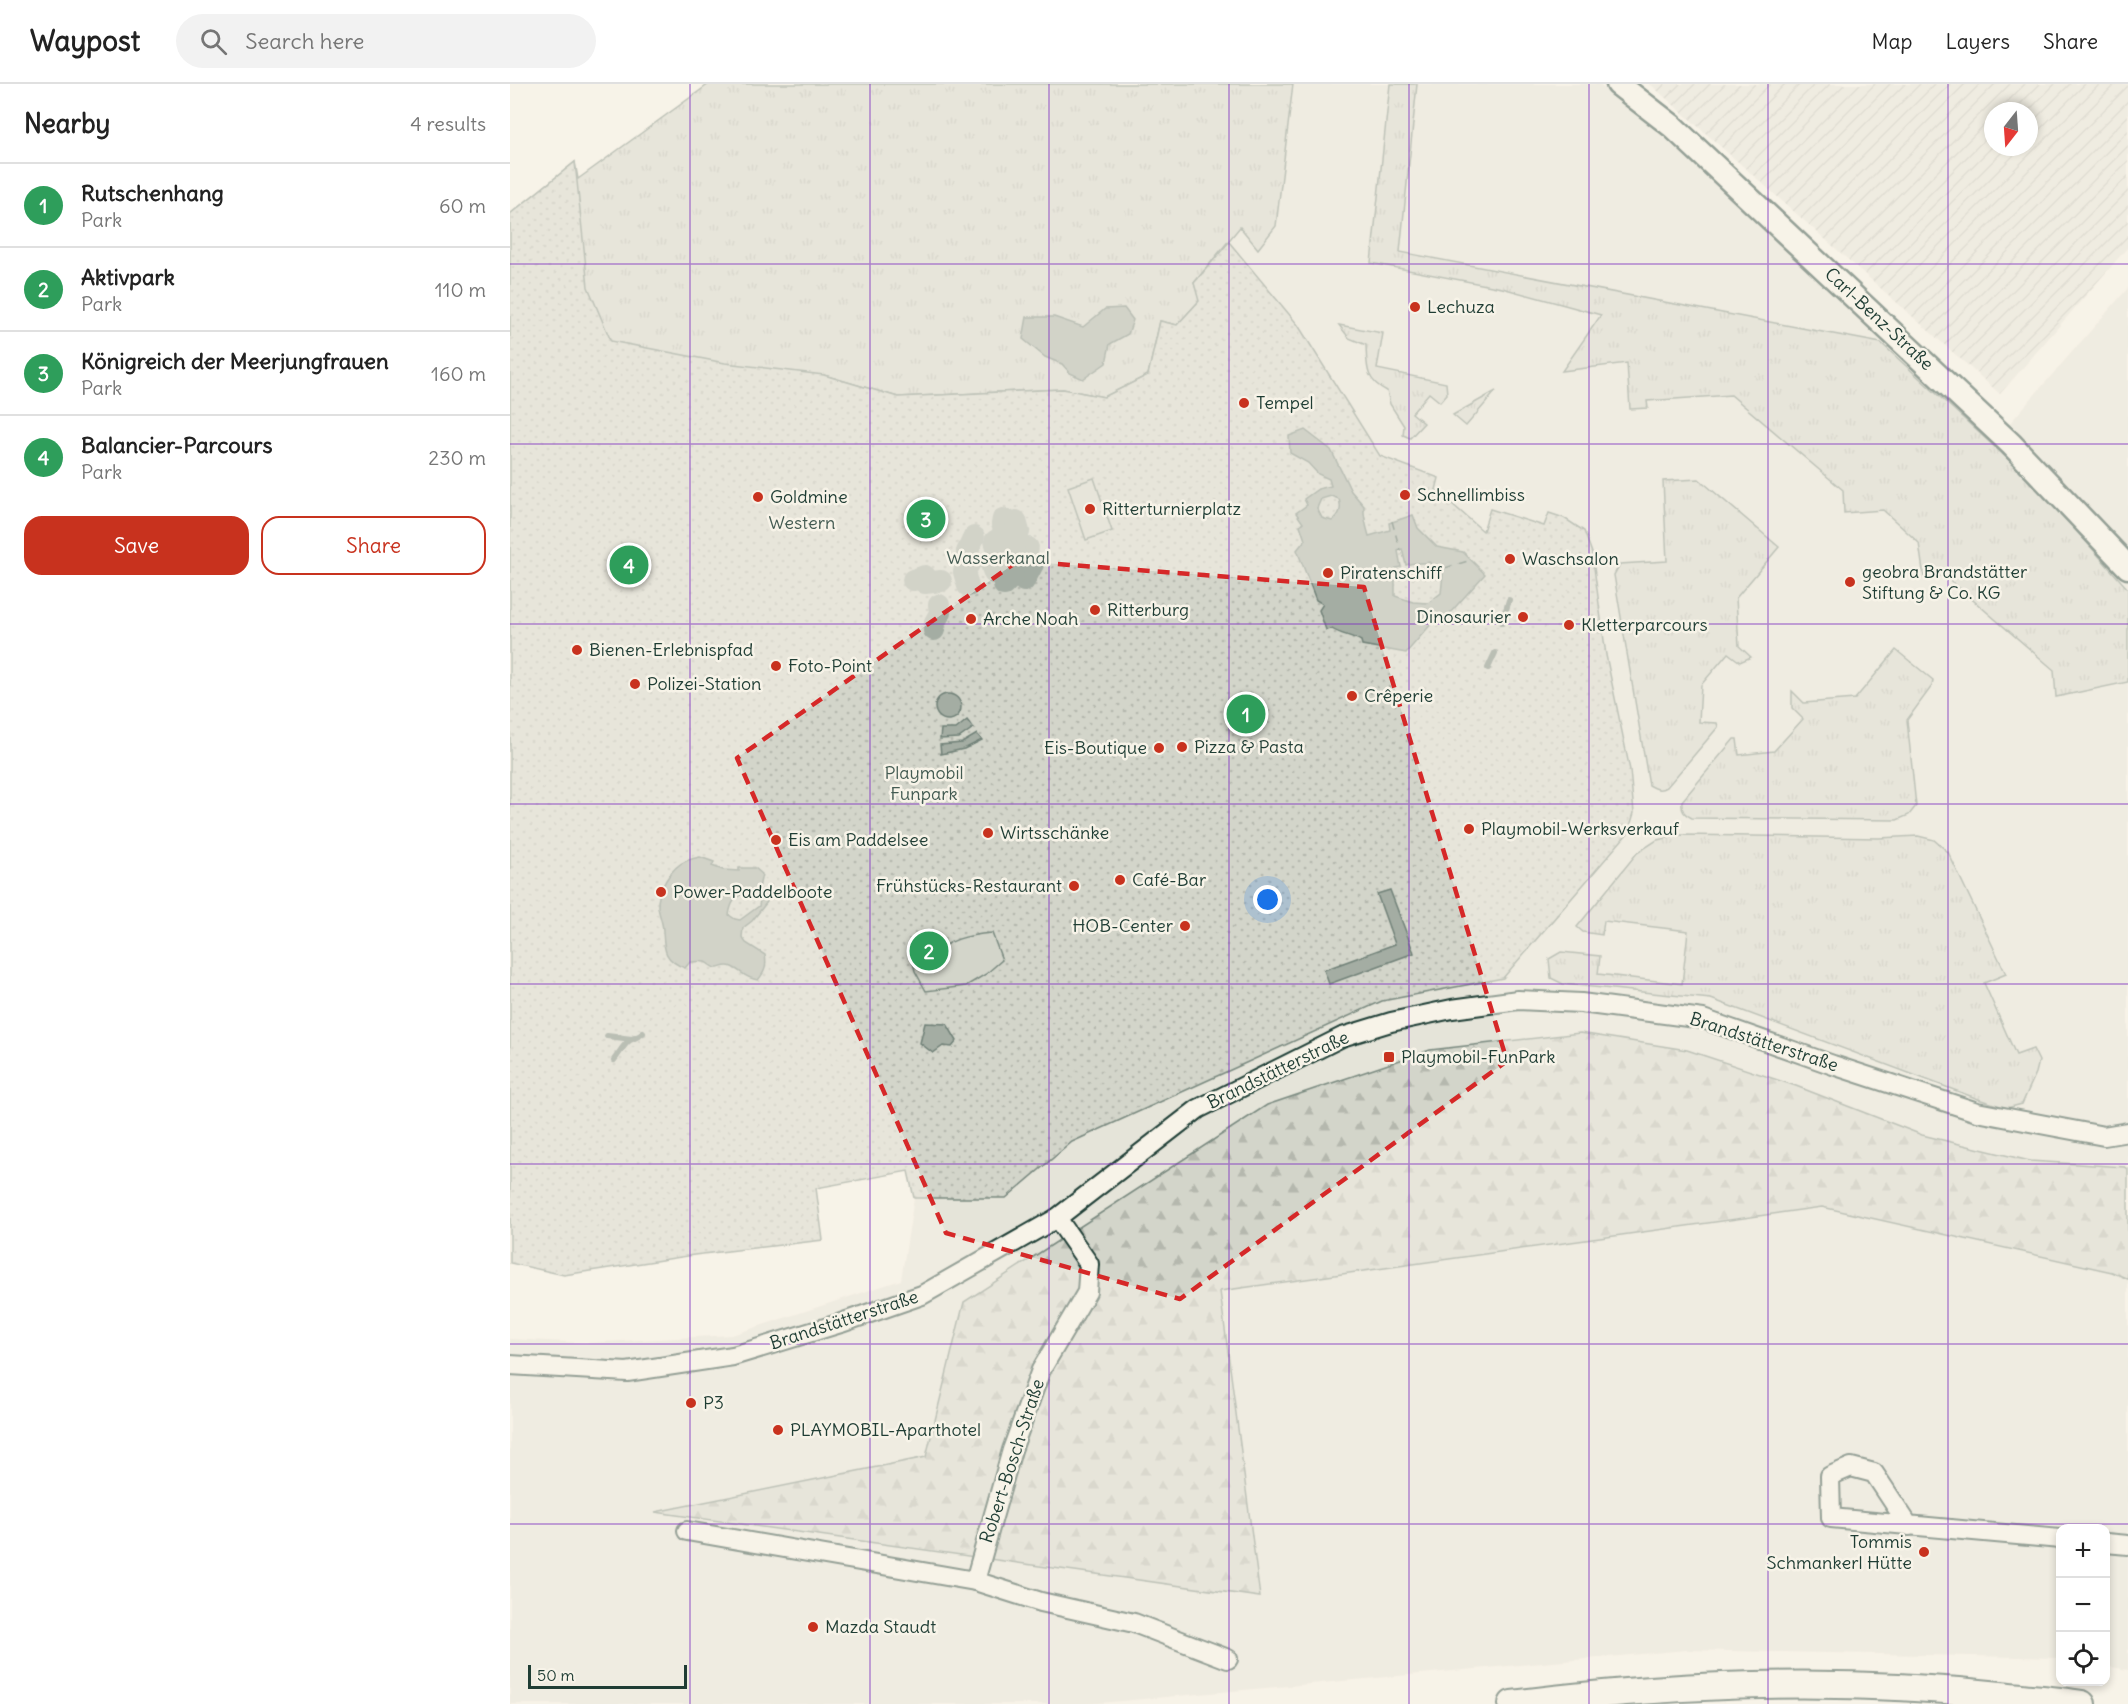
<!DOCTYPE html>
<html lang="en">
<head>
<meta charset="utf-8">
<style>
  :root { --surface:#fff; --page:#f2f2f2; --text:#222; --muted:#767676; --line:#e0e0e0; --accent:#c8321e }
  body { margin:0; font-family:Delius,sans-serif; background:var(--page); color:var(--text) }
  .controls { position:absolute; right:18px; bottom:18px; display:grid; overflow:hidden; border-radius:12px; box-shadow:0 3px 9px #0003 }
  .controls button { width:54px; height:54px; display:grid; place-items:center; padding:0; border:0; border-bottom:2px solid var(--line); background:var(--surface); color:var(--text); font:30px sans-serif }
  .compass { position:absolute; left:1474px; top:18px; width:54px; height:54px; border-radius:50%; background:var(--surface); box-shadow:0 3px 9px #0003; rotate:197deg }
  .scale { position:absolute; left:18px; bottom:15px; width:159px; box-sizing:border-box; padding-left:6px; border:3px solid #1f3d34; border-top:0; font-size:16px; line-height:21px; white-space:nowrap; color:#1f3d34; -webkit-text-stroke:4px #f7f3e8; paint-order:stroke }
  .you { position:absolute; left:758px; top:816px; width:21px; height:21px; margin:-15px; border:4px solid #fff; border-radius:50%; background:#1a73e8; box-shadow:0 0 0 9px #1a73e833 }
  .badge { display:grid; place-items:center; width:39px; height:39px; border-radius:50%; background:var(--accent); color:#fff; font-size:20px; font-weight:700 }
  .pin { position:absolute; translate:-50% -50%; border:3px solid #fff; box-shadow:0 2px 6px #0006 }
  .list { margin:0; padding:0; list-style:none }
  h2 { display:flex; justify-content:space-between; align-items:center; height:78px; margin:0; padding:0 24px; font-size:26px }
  h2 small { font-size:20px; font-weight:400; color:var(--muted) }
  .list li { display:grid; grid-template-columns:39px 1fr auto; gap:18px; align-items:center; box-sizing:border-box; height:84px; padding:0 24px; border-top:2px solid var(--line) }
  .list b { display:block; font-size:22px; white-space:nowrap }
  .list p { margin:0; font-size:20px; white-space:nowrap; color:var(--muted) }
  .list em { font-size:20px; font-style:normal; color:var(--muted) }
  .actions { display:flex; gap:12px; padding:18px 24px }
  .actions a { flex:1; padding:14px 0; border:2px solid var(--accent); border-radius:18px; text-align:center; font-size:21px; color:var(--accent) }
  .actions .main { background:var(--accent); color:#fff }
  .icon { flex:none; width:33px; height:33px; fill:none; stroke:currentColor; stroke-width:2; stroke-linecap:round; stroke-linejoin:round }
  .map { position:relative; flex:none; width:1618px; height:1620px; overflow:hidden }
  header { display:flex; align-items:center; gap:36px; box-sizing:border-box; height:84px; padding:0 30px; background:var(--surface); border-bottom:2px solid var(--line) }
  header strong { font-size:28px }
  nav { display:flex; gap:33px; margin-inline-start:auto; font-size:21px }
  .search { width:420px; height:54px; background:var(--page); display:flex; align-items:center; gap:15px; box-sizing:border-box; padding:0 21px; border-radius:33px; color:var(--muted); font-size:22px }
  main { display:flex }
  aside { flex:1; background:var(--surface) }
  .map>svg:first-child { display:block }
</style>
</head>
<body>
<header>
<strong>Waypost</strong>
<div class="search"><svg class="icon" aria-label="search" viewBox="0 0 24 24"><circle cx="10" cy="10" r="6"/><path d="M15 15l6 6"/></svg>Search here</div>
<nav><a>Map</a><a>Layers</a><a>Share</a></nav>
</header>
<main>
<aside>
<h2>Nearby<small>4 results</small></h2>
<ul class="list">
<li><span class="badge" style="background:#2e9e5b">1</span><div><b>Rutschenhang</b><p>Park</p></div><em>60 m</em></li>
<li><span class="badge" style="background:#2e9e5b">2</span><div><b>Aktivpark</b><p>Park</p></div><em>110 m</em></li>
<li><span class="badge" style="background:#2e9e5b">3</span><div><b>Königreich der Meerjungfrauen</b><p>Park</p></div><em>160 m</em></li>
<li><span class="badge" style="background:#2e9e5b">4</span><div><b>Balancier-Parcours</b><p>Park</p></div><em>230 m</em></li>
</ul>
<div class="actions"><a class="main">Save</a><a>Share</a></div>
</aside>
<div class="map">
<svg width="1618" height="1620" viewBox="0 0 1618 1620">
  <defs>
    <pattern id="industrial-furrows" width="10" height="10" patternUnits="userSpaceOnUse" patternTransform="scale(1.5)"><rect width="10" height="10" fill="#e5e4d9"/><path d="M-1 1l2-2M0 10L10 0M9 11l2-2" fill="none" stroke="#c4c4bb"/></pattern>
    <pattern id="grass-tufts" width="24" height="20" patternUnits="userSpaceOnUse" patternTransform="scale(1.5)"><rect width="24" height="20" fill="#d3d5ca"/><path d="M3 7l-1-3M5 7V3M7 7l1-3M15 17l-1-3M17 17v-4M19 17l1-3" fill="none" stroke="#b5b8ae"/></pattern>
    <pattern id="forest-firs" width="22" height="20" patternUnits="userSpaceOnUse" patternTransform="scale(1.5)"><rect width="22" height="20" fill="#d3d5ca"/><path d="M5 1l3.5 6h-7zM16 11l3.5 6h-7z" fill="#b5b8ae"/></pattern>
    <pattern id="park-dots" width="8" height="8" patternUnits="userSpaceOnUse" patternTransform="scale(1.5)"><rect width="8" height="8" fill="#d3d5ca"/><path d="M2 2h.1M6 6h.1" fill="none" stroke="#b5b8ae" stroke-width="1.8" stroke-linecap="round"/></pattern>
  </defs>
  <rect width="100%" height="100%" fill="#f7f3e8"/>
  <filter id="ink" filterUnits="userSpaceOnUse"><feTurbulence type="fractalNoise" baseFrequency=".0167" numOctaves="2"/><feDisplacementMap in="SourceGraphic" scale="12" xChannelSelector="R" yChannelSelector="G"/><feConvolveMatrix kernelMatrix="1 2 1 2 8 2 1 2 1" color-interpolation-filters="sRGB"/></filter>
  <g filter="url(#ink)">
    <path fill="#e5e4d9" d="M783,0h306l64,50 333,305 132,-151v881l-3,-2 -95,-6 -108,-26 -126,-49 -109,-36 -107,-17 -616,269 -38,155 -268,55 602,85 -40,-306 602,-84 290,65 16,7v391l-22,-4v-138h-46v130l-374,-8 -598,54h-578v-365l75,4 147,-8 169,-55 13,-82h92l66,-56 310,-141 121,-23 131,-165 -4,-43 -24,-115 -14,-102 -43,-39 -4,12 -55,-17 -6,22 -48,-41 3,-13 -59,-21 -82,-131 -69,-83 12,-15 35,-1z"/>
    <path fill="url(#industrial-furrows)" fill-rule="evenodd" d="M1140,0h478v163l-128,147zM1483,27h36v36h-36z"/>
    <g fill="url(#grass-tufts)" stroke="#79897f" stroke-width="1.5">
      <path d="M199,0h584l-17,142 -18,23 -18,-22 -46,56 6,17 -23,25 -17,-4 -12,54 -44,22 -41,-8 -165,8 -74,-22 -125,94 -189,-255 65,-52 3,17z"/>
      <path d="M880,0h27l-17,168 481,91 153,140 94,106v93l-72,15 -2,-27 -109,-94 -21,2 -5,-35 -36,-33 -39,3 -1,-23 -112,-95 -84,6 1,7 -18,1 -3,-46 -65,8 39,-56 -99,-27 -131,-25z"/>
      <path d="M829,241l44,8 -6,36 69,14 1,11 -7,8 -11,-9 -17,20 12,10 -14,15 -7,-3 1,-9 -14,-22 -3,-13c-22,-11 -20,-24 -21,-46l-17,-7z"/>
      <path d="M986,307l-30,35 -13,-11z"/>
      <path d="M1189,395l80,68 -43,51 3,48 12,11 -11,5 -12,-9 -27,32 -2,37 18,1 1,4 -51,60c-7,4 -11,2 -18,-2l-35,-210 6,-11 47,-3 -4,-80z"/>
      <path d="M1386,566l37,30 -1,6 -25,34 9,86 -7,9 -12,5 -205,-2c-8,-4 -11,-7 -10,-17l52,-62h3l2,16 35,-4 29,-32 -11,-11v-17l12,12 51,-4z"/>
      <path d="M1172,751l197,3 39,-2 16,4 14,12 58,122 -22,9 32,72 17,-6 6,12 -3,12 -14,31 -15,4 -26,-8 -270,-101 -148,-15 -12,-6 -2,-19 12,-7 39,4 -2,18 84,10 6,-53 -84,-10 -2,14 -19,-3 -6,-5 60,-74 20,-13z"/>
    </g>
    <path fill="url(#forest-firs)" stroke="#79897f" stroke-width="1.5" d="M1070,949l107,17 109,36 126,49 108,26 95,6 3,2v110l-16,-7 -290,-65 -602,84 40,306 -605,-85 271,-55 38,-155 303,-197 163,-55z"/>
    <path fill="url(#park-dots)" stroke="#79897f" stroke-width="1.5" d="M65,78l13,125 23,54 114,22 99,12 74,22 165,-8 41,8 44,-22 12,-54 17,4 22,-24 -5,-18 35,-41 69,83 82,131 59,22 -3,12 47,41 7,-22 54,17 5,-13 15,5 20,13 8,22 14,102 24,115 4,43 -6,20 -125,145 -121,23 -310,141 -66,56h-92l-6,-27 -92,17 7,52 -129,15 -130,20 -54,-12v-1049z"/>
    <g fill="#d3d5ca" stroke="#79897f" stroke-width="1.5">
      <path d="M584,394l18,53 -26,9 -18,-53z"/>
      <path d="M482,849l10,27 -16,14 -20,12 -40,5 -11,-20 -3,-14 18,1c17,-19 38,-23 62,-25z"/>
    </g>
    <g fill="#a4ada3" stroke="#6f8077" stroke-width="1.5" fill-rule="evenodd">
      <path d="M614,224l9,12 -5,14 -18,10 -4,19 -23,16 -13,-6 -8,-9 -17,-7 -22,-18 4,-22h27l29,10 22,-18z"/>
      <path d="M795,346l26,20 20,41 13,15c-1,10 2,20 5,30l21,-6 -1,-7 24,-8 5,13 19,19 26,5 22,22 -44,49 -8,-1 -27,31 -44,-8 -1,-4c-10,-6 -20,-6 -29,-12l-6,1 -7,-20 4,-6 -7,-4 -19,-50 8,-10 -5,-15 3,-2 -7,-10 11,-8 -3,-6 14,-10 13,-3 -2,-7 -11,-5 -10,-11 -18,-10 -1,-17zM821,412l8,3c3,10 1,16 -7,22l-10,-3 -5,-10 4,-9zM892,465l4,16c9,-3 16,-1 24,-3l2,10 11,2 -2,19 -13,10 -15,-1 -18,-6v-16l4,-1 -3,-11 5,-1 -3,-16z"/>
      <circle cx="438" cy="623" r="13"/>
      <path d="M457,636l6,8 -14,10 -19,1 1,-10h15z"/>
      <path d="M467,650l5,6 -18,9 -23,5 -1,-9 22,-2z"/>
      <path d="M190,773l14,5 -2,4 11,4 16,1v-3h16l7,6 -3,14 8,14 -15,19 -9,7 -1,9 4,6 19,12c2,11 0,17 -7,25 -14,-2 -15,-8 -26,-13 -6,-3 -9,0 -14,1 -6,1 -8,-4 -13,-6 -5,-1 -10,0 -15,0l-5,6c-21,-8 -21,-18 -22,-37 0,-8 -4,-16 -5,-24 -1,-16 13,-40 28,-46 4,-2 10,-3 14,-4zM236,808h8l6,8 -1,6 -19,14 -5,-1 -6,-4c2,-13 6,-18 17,-23z"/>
      <path d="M880,806l24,63 -85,31 -5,-14 71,-26 -18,-50z"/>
      <path d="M415,939l22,1 10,17 -5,6 -9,-1 -10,7 -13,-10z"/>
    </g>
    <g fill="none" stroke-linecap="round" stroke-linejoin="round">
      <g stroke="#6f8077" stroke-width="6">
        <path d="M992,539l7,-23"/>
        <path d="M978,584l7,-15"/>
        <path d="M97,952l25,3"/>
        <path d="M104,976c5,-6 9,-15 16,-20 6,-3 9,-3 13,-7"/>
      </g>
      <g stroke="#a4ada3" stroke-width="22">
        <path d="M484,489l-3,-9 9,-9 -5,-14 7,-4 2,-10 -2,-3 1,-5"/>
        <path d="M403,496l12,-4v7l16,-2"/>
        <path d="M514,497l9,-17 -7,-8 2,-8"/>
        <path d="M494,501l9,-9 -6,-12 8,-9 -3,-12 7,-11 -3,-11"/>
        <path d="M458,502l-4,-14 7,-11 -4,-9 7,-15"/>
        <path d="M424,546l1,-8 5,-9 -1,-8"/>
      </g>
      <g stroke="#405950" stroke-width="1.5" stroke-dasharray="8 6" stroke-linecap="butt">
        <path d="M882,437l8,29"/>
        <path d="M922,488l39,-12"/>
      </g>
      <defs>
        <g id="minor">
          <path d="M547,1134l32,46 -2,28 -46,78 -29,80 -37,131 66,21 93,21 94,36"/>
          <path d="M0,1281l117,7 106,-16 108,-33 81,-28 135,-77 141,-109 144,-72 49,-15 61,-13 66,-9 63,3 122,16 130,46 144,47 127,24 24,-4"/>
          <path d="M1399,1442l-35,-53 -23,-6 -21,9 1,42 229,21"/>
          <path d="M177,1447l288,50"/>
          <path d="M1596,1459l22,2"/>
        </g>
        <path id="tertiary" d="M1108,0l54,42 339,318 117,123"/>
        <path id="secondary" d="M1002,1620c162,-21 326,-27 488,-9 27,3 55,4 82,9"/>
      </defs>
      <use href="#minor" stroke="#1f3d34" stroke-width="22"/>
      <use href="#tertiary" stroke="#1f3d34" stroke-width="27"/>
      <use href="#secondary" stroke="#1f3d34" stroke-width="30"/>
      <use href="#minor" stroke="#f7f3e8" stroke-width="18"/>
      <use href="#tertiary" stroke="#f7f3e8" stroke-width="22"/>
      <use href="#secondary" stroke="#f7f3e8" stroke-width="26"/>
    </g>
  </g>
  <path d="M0 0H1618V1620H0ZM508,477l346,26 143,474 -327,238 -234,-66 -209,-475z" fill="#f7f3e8" fill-opacity=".55" fill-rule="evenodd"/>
  <path fill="none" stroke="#d62828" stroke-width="4.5" stroke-dasharray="12 8" stroke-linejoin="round" d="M508,477l346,26 143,474 -327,238 -234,-66 -209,-475z"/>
  <path fill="none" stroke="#7b2cbf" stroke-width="1.5" stroke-opacity="0.55" d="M180,0v1620M360,0v1620M539,0v1620M719,0v1620M899,0v1620M1079,0v1620M1258,0v1620M1438,0v1620M0,180h1618M0,360h1618M0,540h1618M0,720h1618M0,900h1618M0,1080h1618M0,1260h1618M0,1440h1618"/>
  <g fill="#c8321e" stroke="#f7f3e8" stroke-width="2">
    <circle cx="905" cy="223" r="6"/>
    <circle cx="734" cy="319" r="6"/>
    <circle cx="895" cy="411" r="6"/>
    <circle cx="248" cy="413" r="6"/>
    <circle cx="580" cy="425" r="6"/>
    <circle cx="1000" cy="475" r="6"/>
    <circle cx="818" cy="489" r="6"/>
    <circle cx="1340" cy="498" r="6"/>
    <circle cx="585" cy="526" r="6"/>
    <circle cx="1013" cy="533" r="6"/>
    <circle cx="461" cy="535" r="6"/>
    <circle cx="1059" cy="541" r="6"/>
    <circle cx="67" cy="566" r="6"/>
    <circle cx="266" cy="582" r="6"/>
    <circle cx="125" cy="600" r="6"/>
    <circle cx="842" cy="612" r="6"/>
    <circle cx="672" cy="663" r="6"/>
    <circle cx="649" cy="664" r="6"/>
    <circle cx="959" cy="745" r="6"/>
    <circle cx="478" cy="749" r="6"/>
    <circle cx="266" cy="756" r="6"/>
    <circle cx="610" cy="796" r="6"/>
    <circle cx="564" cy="802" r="6"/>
    <circle cx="151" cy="808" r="6"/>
    <circle cx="675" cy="842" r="6"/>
    <rect x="873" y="967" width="12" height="12" rx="3"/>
    <circle cx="181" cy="1319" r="6"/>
    <circle cx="268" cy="1346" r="6"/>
    <circle cx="1414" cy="1468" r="6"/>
    <circle cx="303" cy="1543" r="6"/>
  </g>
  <g text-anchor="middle" stroke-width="5" stroke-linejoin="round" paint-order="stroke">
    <g font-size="18" fill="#1f3d34" stroke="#f7f3e8" text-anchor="start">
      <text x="917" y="229">Lechuza</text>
      <text x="746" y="325">Tempel</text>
      <text x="907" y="417">Schnellimbiss</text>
      <text x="260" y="419">Goldmine</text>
      <text x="592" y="431">Ritterturnierplatz</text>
      <text x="1012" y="481">Waschsalon</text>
      <text x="1352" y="494">geobra Brandstätter<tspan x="1352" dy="21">Stiftung &amp; Co. KG</tspan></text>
      <text x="830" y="495">Piratenschiff</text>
      <text x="597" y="532">Ritterburg</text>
      <text x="1001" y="539" text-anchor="end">Dinosaurier</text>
      <text x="473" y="541">Arche Noah</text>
      <text x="1071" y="547">Kletterparcours</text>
      <text x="79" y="572">Bienen-Erlebnispfad</text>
      <text x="278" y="588">Foto-Point</text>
      <text x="137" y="606">Polizei-Station</text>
      <text x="854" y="618">Crêperie</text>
      <text x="684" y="669">Pizza &amp; Pasta</text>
      <text x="637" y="670" text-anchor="end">Eis-Boutique</text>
      <text x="971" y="751">Playmobil-Werksverkauf</text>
      <text x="490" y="755">Wirtsschänke</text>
      <text x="278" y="762">Eis am Paddelsee</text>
      <text x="622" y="802">Café-Bar</text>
      <text x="552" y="808" text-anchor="end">Frühstücks-Restaurant</text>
      <text x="163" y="814">Power-Paddelboote</text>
      <text x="663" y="848" text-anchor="end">HOB-Center</text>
      <text x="891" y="979">Playmobil-FunPark</text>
      <text x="193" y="1325">P3</text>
      <text x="280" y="1352">PLAYMOBIL-Aparthotel</text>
      <text x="1402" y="1464" text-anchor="end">Tommis<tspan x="1402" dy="21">Schmankerl Hütte</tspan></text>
      <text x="315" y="1549">Mazda Staudt</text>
    </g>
    <g font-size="18" fill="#1f3d34" stroke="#f7f3e8">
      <text transform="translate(1369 235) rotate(43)" y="6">Carl-Benz-Straße</text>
      <text transform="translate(1254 958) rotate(18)" y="6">Brandstätterstraße</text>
      <text transform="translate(768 986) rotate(-26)" y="6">Brandstätterstraße</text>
      <text transform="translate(334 1236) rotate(-18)" y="6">Brandstätterstraße</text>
      <text transform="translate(502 1377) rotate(-72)" y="6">Robert-Bosch-Straße</text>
    </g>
    <g font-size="18" fill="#435b52" stroke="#f7f3e8">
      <text x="292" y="445">Western</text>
      <text x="488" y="480">Wasserkanal</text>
      <text x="414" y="695">Playmobil<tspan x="414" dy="21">Funpark</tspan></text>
    </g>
  </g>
</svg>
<div class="controls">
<button>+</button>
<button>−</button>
<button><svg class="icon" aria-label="locate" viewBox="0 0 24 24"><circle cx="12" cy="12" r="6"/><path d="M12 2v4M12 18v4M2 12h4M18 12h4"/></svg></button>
</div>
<svg class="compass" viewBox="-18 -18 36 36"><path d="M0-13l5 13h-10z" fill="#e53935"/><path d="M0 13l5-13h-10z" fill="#767676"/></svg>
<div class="scale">50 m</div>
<div class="you"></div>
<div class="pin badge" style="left:736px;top:630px;background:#2e9e5b">1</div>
<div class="pin badge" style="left:419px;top:867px;background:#2e9e5b">2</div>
<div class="pin badge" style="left:416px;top:435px;background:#2e9e5b">3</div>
<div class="pin badge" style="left:119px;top:481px;background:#2e9e5b">4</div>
</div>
</main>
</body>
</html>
